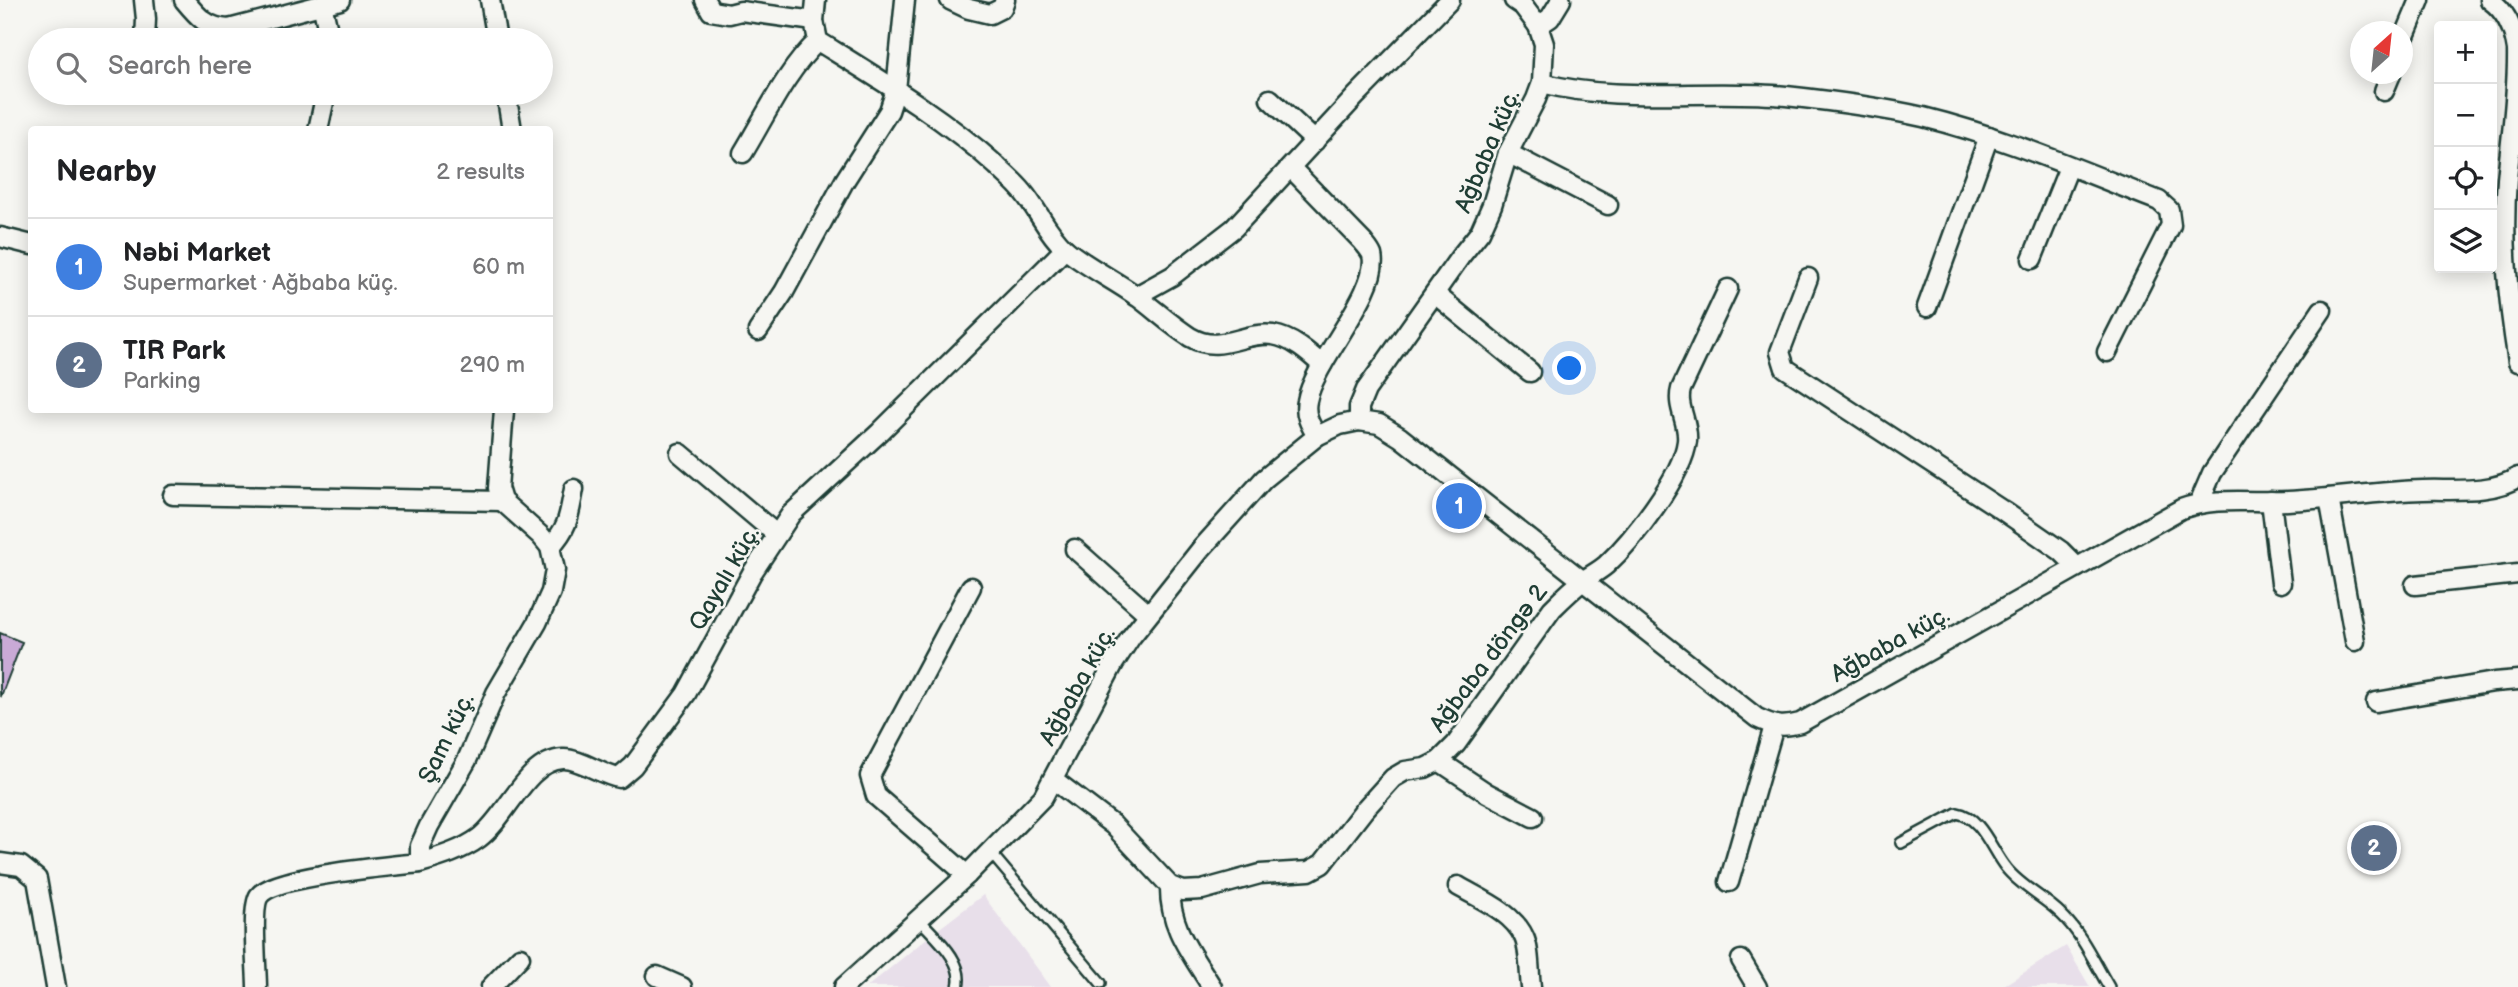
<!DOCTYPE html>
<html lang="en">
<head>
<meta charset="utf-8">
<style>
  :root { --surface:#fff; --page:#f6f6f6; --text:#202124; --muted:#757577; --line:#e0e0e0; --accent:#1f3d34 }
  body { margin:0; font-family:"Balsamiq Sans",sans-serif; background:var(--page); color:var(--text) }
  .controls { position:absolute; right:21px; top:21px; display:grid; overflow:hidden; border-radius:7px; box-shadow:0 4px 18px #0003 }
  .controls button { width:63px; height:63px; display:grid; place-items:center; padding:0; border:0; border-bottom:2px solid var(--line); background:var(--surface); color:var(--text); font:35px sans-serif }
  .compass { position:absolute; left:2350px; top:21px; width:63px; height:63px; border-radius:50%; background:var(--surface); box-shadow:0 4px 18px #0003; rotate:27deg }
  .you { position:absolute; left:1570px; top:369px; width:24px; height:24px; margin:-18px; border:5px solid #fff; border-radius:50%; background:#1a73e8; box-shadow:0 0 0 10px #1a73e833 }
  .badge { display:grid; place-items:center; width:46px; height:46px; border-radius:50%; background:var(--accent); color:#fff; font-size:23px; font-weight:700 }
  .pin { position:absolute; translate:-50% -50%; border:4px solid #fff; box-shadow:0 2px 7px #0006 }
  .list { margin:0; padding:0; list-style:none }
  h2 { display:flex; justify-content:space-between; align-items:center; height:91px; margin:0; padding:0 28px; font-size:30px }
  h2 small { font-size:23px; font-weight:400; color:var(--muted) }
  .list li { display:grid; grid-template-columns:46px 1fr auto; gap:21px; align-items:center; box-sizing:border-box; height:98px; padding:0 28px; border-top:2px solid var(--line) }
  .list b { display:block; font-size:26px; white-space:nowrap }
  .list p { margin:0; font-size:23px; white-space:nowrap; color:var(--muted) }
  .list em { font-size:23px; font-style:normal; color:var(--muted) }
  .icon { flex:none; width:38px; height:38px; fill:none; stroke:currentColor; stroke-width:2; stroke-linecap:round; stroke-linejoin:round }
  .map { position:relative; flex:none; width:2518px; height:987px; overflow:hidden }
  .search { position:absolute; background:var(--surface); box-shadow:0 4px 18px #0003; left:28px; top:28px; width:525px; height:77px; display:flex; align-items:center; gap:18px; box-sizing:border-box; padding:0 24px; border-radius:38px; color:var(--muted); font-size:26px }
  .panel { position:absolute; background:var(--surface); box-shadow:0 4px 18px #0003; left:28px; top:126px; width:525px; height:287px; border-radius:7px }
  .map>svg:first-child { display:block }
</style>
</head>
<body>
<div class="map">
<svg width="2518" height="987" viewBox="0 0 2518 987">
  <rect width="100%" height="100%" fill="#f6f6f2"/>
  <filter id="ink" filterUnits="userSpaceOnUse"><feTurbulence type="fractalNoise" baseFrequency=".0143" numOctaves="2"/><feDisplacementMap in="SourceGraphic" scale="14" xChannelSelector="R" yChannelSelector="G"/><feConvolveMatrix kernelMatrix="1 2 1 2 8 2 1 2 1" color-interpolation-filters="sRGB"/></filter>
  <g filter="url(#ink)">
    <g fill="#e8dfea">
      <path d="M983,895l68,92h-184l65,-53z"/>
      <path d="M2066,946l24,41h-89z"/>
    </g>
    <path fill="#c9aad6" stroke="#1f3d34" stroke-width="2" d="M0,633l22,9 -21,54 -1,-1z"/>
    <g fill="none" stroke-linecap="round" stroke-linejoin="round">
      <defs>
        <g id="service">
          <path d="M1901,843l56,-30c25,4 34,37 49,55 15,19 38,29 55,46 21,20 33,48 48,73"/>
          <path d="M990,852l111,131"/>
          <path d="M919,919c16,18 46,42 39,68"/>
        </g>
        <g id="minor">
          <path d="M144,0l2,19 -1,21"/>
          <path d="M184,0c14,17 23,28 45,29l111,-29"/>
          <path d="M490,0l7,40"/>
          <path d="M705,0l6,11 18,3 12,-3 73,10"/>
          <path d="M816,0l-2,21 4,20c61,38 125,76 179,125 8,8 19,17 26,26 15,18 24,40 41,56 18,16 50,32 71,47 18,13 36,30 55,42 31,18 53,-6 83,-2 19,3 36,18 49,30"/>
          <path d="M950,0l19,9 21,5 12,-6 3,-8"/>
          <path d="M2490,0c17,12 24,30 27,50 1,42 -6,88 -10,129 -5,62 1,121 11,183"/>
          <path d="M322,4l8,36"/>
          <path d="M1538,26l12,-8 11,-18"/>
          <path d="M2402,43l18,-43"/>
          <path d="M1542,83c79,21 164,5 244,13 46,5 93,11 137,21 81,20 159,54 236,84l10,9 2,15 -64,127"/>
          <path d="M2384,91l7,-17"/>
          <path d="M506,93l6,37"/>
          <path d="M1270,99l45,42"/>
          <path d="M318,130l8,-37"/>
          <path d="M743,153c22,-36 44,-84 75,-112"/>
          <path d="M1508,153l100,52"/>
          <path d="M1291,168l72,74c3,4 7,8 9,13 9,35 -58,106 -65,146 -3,13 3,24 10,35"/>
          <path d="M0,237l32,8"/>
          <path d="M2032,259l37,-92"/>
          <path d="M1808,278l-28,74 5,16 220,144 56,39 16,16"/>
          <path d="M1435,294l95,78"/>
          <path d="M1136,296l36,-20 62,-48 122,-132 94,-96"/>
          <path d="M1927,307l62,-171"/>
          <path d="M758,331l26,-39 61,-112 44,-69 7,-21 9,-90"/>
          <path d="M1359,421v-14l7,-17 94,-133 20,-25 12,-27 16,-52 28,-54 6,-16 2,-39 -6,-18 -15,-20 -9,-6"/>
          <path d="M680,453l96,81"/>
          <path d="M173,495l329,6"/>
          <path d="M2329,498l26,143"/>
          <path d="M2271,501l10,82"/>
          <path d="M2199,503l13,-30 110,-163"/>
          <path d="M550,547c19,-20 19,-32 24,-58"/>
          <path d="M1075,549l73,65"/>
          <path d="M2415,585l103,-11"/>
          <path d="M2376,702l118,-20 24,-2"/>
          <path d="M1439,761l48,32 46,24"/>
          <path d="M1054,780l59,45 57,61 13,5 19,-1 58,-16 49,-3 13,-7 42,-54 29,-32 12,-7 20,-3 14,-7 17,-17 96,-135c10,-10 20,-20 32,-29 7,-5 15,-9 22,-15 26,-24 77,-89 81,-124 2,-19 -11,-34 -6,-52l47,-100"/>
          <path d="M0,863l21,3 16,13 19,108"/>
          <path d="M420,863c20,-6 43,-13 59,-25 29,-22 47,-77 84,-79 15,-1 39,16 56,19l14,-12 53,-72 66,-121 39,-59 89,-82 185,-183"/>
          <path d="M967,875l-91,-79 -6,-20 101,-189"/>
          <path d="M1729,882l45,-156"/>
          <path d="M1170,886c-1,41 21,67 42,101"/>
          <path d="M1458,886c22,13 55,26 66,51 6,13 5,35 7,50"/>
          <path d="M1741,960l16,27"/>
          <path d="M657,976l25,11"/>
          <path d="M257,987c0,-17 -6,-79 2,-91 14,-20 133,-30 161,-33v-17l9,-20 38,-66 29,-67 41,-70 14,-31 4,-22 -5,-23 -9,-11 -39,-35 -4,-13 6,-78"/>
          <path d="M491,987l29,-30"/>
          <path d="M844,987l123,-112 76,-78 71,-134 17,-26 70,-88 63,-70 53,-43 23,-11 19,-4 20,3 21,13 357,281c17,8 25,10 43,5l381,-214c36,-13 70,-6 107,-8 45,-2 90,-10 135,-11 30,-1 69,4 95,-13"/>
        </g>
      </defs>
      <use href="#service" stroke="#1f3d34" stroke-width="14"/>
      <use href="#minor" stroke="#1f3d34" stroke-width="23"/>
      <use href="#service" stroke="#f6f6f2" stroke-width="9"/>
      <use href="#minor" stroke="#f6f6f2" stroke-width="18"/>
    </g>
  </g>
  <g text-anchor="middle" stroke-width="5" stroke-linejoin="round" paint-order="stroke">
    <g font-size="24" fill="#1f3d34" stroke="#f6f6f2">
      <text transform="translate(1487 151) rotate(-67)" y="8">Ağbaba küç.</text>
      <text transform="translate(724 578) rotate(-60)" y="8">Qayalı küç.</text>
      <text transform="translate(1890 644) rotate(-29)" y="8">Ağbaba küç.</text>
      <text transform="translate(1488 658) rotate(-53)" y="8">Ağbaba döngə 2</text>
      <text transform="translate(1077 686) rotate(-61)" y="8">Ağbaba küç.</text>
      <text transform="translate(446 738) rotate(-64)" y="8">Şam küç.</text>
    </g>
  </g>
</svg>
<div class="controls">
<button>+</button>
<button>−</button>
<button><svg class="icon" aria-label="locate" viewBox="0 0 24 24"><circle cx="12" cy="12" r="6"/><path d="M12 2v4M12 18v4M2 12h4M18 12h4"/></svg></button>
<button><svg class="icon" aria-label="layers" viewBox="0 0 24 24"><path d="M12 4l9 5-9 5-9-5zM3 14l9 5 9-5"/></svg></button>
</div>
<svg class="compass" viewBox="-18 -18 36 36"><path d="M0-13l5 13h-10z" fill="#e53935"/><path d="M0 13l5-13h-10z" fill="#757577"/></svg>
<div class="you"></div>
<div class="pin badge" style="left:1459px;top:506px;background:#3f7fe0">1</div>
<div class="pin badge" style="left:2374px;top:848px;background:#5c6f8a">2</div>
<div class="search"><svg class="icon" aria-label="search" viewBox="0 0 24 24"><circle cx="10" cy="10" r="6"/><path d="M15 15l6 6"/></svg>Search here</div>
<section class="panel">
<h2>Nearby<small>2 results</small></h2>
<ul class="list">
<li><span class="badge" style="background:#3f7fe0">1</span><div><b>Nəbi Market</b><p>Supermarket · Ağbaba küç.</p></div><em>60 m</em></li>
<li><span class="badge" style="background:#5c6f8a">2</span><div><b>TIR Park</b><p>Parking</p></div><em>290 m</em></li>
</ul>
</section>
</div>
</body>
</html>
